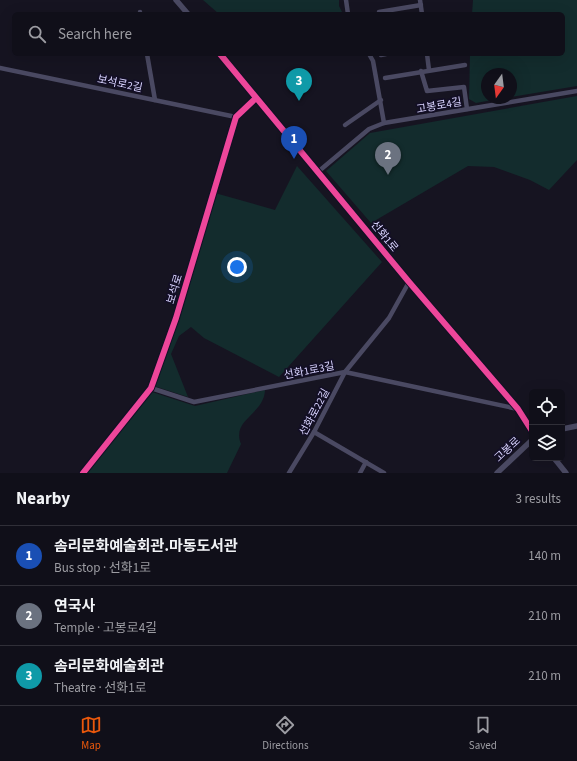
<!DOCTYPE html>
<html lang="en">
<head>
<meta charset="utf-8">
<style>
  :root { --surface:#100f19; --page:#1e1d26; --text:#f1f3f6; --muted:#9c9ca2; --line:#302f38; --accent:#ea580c }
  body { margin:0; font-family:"Source Sans 3","Noto Sans KR",sans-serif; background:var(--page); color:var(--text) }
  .controls { position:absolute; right:12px; bottom:12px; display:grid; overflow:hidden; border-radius:6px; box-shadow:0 4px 16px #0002 }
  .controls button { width:36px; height:36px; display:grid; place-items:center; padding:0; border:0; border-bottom:1px solid var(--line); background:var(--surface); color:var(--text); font:20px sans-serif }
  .compass { position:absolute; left:481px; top:68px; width:36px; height:36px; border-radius:50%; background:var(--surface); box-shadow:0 4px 16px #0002; rotate:194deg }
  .you { position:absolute; left:237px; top:267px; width:14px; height:14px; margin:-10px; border:3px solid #fff; border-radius:50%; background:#1a73e8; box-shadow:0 0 0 6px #1a73e833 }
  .badge { display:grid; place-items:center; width:26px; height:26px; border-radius:50%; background:var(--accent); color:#fff; font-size:13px; font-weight:700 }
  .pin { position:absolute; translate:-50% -33px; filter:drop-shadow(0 1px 2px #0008) }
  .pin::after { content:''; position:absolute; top:21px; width:14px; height:12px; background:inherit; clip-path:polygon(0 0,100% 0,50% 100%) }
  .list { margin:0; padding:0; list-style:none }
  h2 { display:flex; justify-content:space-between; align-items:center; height:52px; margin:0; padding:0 16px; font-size:17px }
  h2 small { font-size:13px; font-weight:400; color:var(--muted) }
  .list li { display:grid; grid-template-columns:26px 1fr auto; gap:12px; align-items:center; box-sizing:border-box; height:60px; padding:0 16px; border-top:1px solid var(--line) }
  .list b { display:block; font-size:15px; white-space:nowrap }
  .list p { margin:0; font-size:13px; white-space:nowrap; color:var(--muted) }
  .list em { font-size:13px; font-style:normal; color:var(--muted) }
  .icon { flex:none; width:22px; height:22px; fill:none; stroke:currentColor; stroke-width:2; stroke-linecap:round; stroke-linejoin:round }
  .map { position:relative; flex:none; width:577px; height:473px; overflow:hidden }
  .search { position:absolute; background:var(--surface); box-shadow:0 4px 16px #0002; left:12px; right:12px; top:12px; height:44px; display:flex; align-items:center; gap:10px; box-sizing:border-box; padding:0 14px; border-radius:6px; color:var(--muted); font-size:15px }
  .sheet { height:232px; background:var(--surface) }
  nav { display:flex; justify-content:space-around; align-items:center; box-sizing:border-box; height:56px; border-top:1px solid var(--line); background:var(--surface); font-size:11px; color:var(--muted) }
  nav a { display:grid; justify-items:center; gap:2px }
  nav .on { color:var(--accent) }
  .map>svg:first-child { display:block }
</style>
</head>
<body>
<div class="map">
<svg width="577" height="473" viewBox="0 0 577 473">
  <rect width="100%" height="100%" fill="#161421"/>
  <g fill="#132c2d">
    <path d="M203,0h136v6l4,8h-124z"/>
    <path d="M473,0h104v86l-66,11v-23h-24v24h16l-27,5 -7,-4 1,-45h93v-40h-91z"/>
    <path d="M577,96v64l-28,30 -19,-10 -36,-13 -26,-1 -97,57 -45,-52 44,-38z"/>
    <path d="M297,166l85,96 -103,115 -75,-39 -13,-11 -12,9 -8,18 17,43 -34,-11 61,-193 60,17z"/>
    <path d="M265,390c-1,25 -34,29 -24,54l-14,29h-142l67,-81 43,14z"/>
  </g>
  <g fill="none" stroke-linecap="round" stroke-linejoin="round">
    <g stroke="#4a4962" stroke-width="4.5">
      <path d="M346,0l2,14"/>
      <path d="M420,0l2,14"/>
      <path d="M140,12v2"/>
      <path d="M379,12l42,-7"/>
      <path d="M147,54l8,46"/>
      <path d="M369,54l4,7 11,62"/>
      <path d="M427,54l2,16"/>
      <path d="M381,55l5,-1"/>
      <path d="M0,68l236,49"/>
      <path d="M421,71l6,20 37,-4 3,22"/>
      <path d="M385,78l80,-13"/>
      <path d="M345,125l36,-25"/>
      <path d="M319,171l50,-42 15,-6 193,-32"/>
      <path d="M151,388l43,14 151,-30 173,37"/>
      <path d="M314,432l70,41"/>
      <path d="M289,473l25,-41 31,-60 44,-54 20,-36"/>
      <path d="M360,473l6,-11"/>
    </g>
    <g stroke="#4a4962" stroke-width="5.5">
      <path d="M176,0l12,14"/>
      <path d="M220,54l189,228 109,127 14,22"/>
      <path d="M562,429l15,-3"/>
      <path d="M554,458l12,15"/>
      <path d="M83,473l68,-85 25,-70 60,-201 20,-19"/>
      <path d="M497,473l35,-33"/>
    </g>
    <defs>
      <g id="cycleway">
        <path d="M220,54l189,228 109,127 14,22"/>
        <path d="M83,473l68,-85 25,-70 60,-201 20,-19"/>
      </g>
    </defs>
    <use href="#cycleway" stroke="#130f26" stroke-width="8"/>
    <use href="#cycleway" stroke="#ed469a" stroke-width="6"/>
  </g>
  <g text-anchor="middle" stroke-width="3.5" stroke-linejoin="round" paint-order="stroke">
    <g font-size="11" fill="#d9d4ff" stroke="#130f26">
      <text transform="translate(120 83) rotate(12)" y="4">보석로2길</text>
      <text transform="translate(439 105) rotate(-10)" y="4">고봉로4길</text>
      <text transform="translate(385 236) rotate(51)" y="4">선화1로</text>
      <text transform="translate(174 289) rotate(-73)" y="4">보석로</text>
      <text transform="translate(309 370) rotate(-11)" y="4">선화1로3길</text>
      <text transform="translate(314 412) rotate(-62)" y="4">선화로22길</text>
      <text transform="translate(507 449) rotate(-43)" y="4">고봉로</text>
    </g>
  </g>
</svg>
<div class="controls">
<button><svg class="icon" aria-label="locate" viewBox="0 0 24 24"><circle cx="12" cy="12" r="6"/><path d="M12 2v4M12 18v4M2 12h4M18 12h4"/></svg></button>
<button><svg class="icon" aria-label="layers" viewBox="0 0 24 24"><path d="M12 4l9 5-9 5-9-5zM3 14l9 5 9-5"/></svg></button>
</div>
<svg class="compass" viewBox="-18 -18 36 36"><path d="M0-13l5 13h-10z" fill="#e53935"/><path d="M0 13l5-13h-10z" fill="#9c9ca2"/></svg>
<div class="you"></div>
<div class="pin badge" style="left:294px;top:159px;background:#1a4fb4">1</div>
<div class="pin badge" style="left:388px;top:175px;background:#6b7280">2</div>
<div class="pin badge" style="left:299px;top:101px;background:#0f9aa8">3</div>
<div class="search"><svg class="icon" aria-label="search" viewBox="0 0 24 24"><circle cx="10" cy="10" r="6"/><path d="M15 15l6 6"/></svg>Search here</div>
</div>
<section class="sheet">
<h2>Nearby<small>3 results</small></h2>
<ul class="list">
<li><span class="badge" style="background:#1a4fb4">1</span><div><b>솜리문화예술회관.마동도서관</b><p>Bus stop · 선화1로</p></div><em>140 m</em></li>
<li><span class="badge" style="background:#6b7280">2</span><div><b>연국사</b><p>Temple · 고봉로4길</p></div><em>210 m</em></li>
<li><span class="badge" style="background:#0f9aa8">3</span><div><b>솜리문화예술회관</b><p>Theatre · 선화1로</p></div><em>210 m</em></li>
</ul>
</section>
<nav>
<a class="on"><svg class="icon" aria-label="map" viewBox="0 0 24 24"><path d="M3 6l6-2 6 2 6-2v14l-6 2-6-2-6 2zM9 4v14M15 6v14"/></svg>Map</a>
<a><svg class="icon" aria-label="directions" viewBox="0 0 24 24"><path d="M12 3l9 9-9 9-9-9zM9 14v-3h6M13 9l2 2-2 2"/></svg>Directions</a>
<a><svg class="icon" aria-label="saved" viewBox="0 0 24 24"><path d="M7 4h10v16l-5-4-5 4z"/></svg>Saved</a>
</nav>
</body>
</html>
